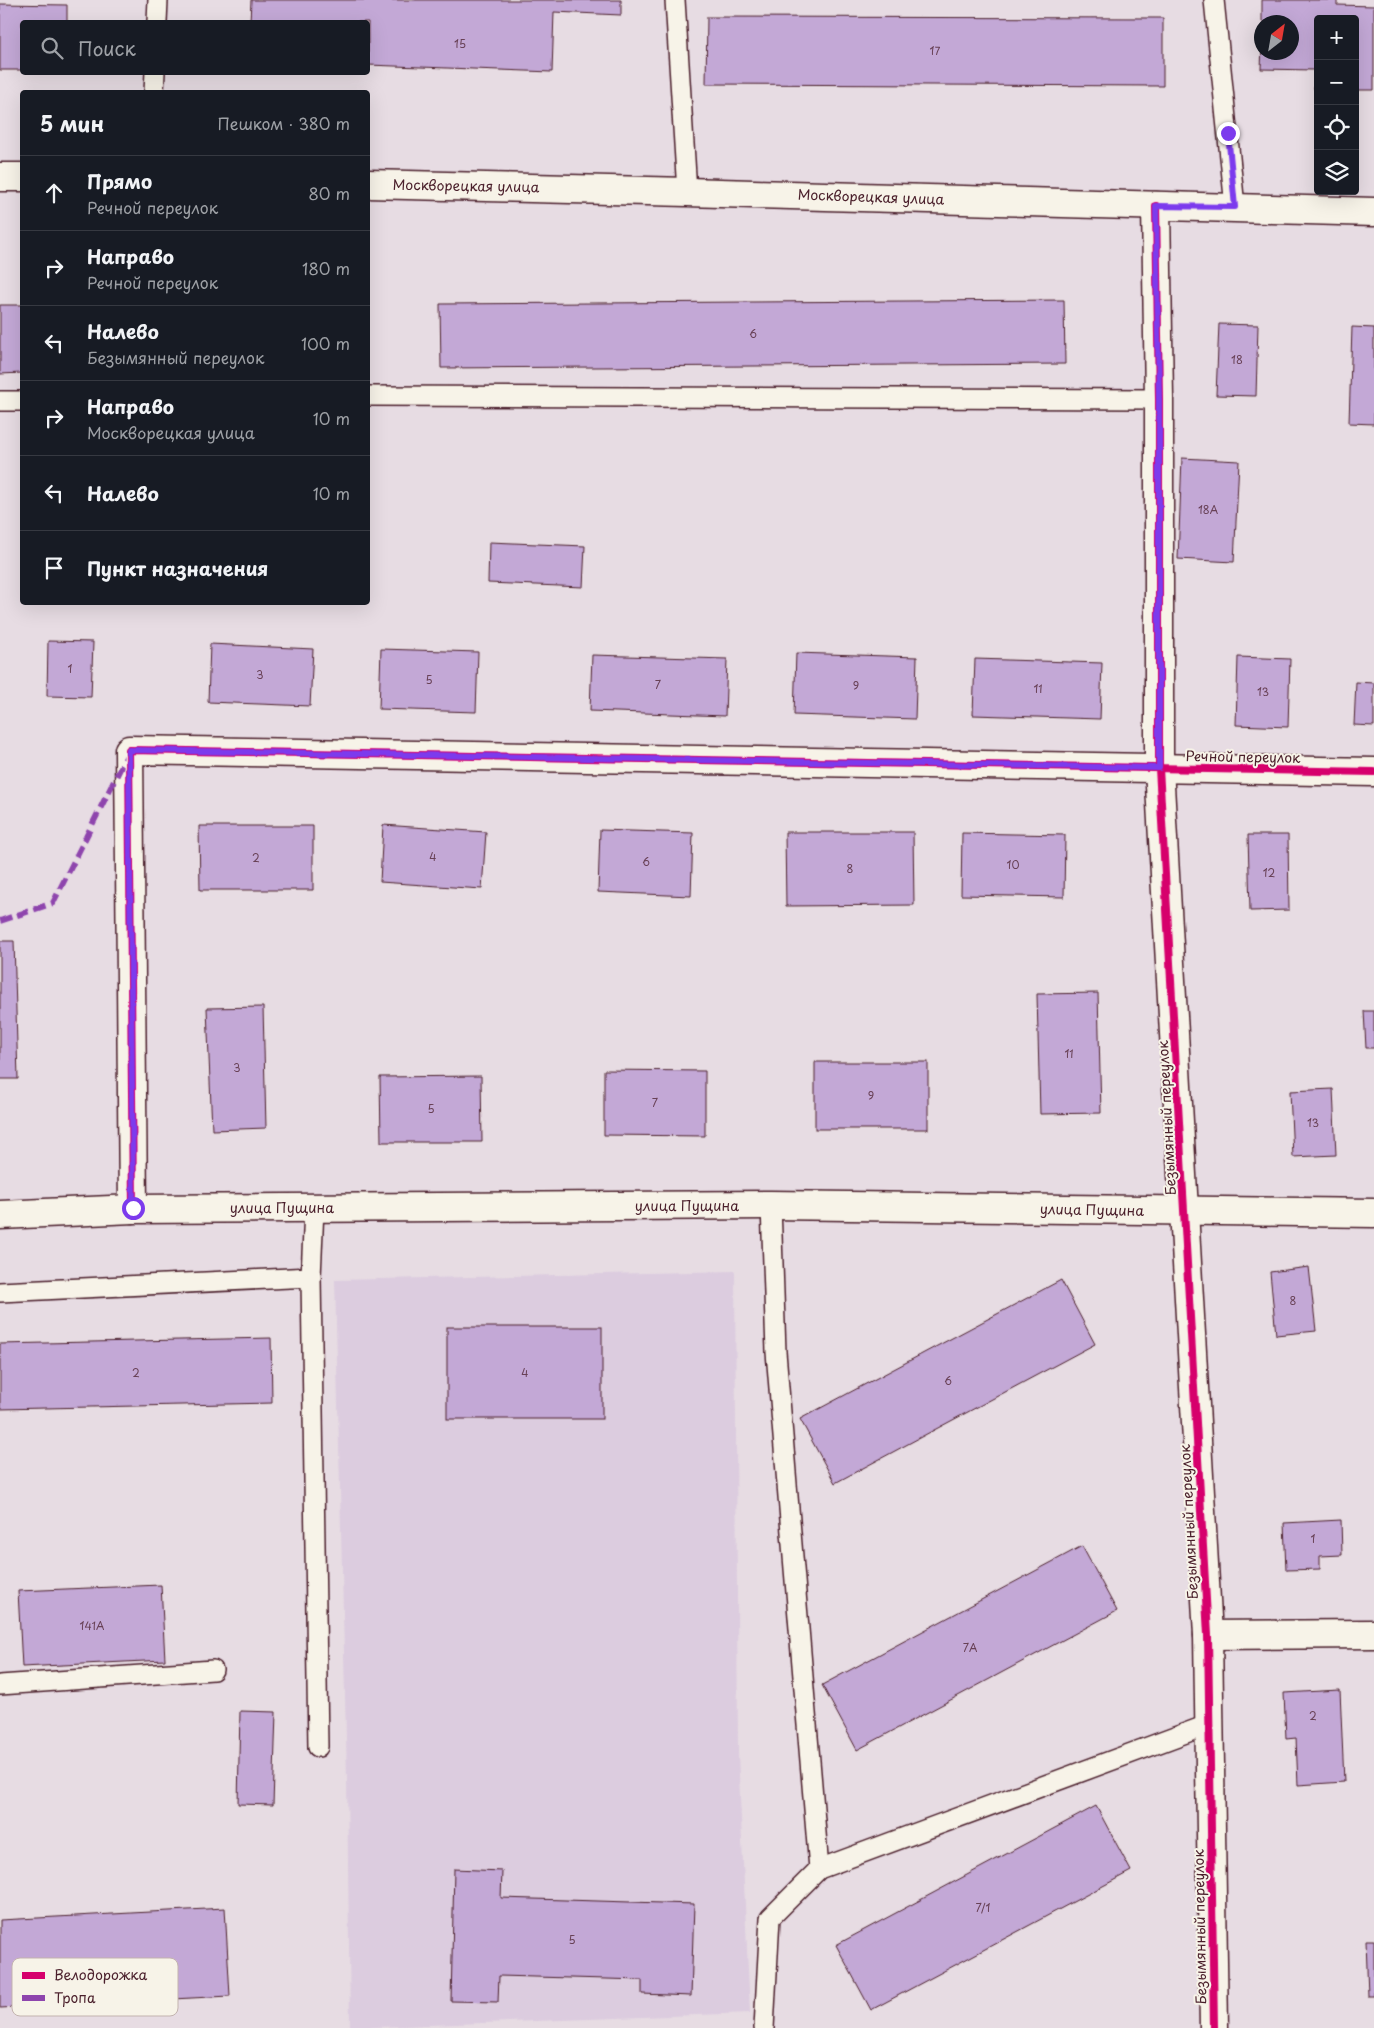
<!DOCTYPE html>
<html lang="ru">
<head>
<meta charset="utf-8">
<style>
  :root { --surface:#171b24; --page:#242831; --text:#f1f3f6; --muted:#9ea1a6; --line:#363941 }
  body { margin:0; font-family:"Playpen Sans",sans-serif; background:var(--page); color:var(--text) }
  .controls { position:absolute; right:15px; top:15px; display:grid; overflow:hidden; border-radius:5px; box-shadow:0 5px 20px #0002 }
  .controls button { width:45px; height:45px; display:grid; place-items:center; padding:0; border:0; border-bottom:1px solid var(--line); background:var(--surface); color:var(--text); font:25px sans-serif }
  .compass { position:absolute; left:1254px; top:15px; width:45px; height:45px; border-radius:50%; background:var(--surface); box-shadow:0 5px 20px #0002; rotate:31deg }
  .stop { position:absolute; width:15px; height:15px; margin:-11px; border:4px solid #7c3aed; border-radius:50%; background:#fff }
  .stop.end { background:#7c3aed; border-color:#fff; box-shadow:0 1px 5px #0008 }
  .list { margin:0; padding:0; list-style:none }
  h2 { display:flex; justify-content:space-between; align-items:center; height:65px; margin:0; padding:0 20px; font-size:21px }
  h2 small { font-size:16px; font-weight:400; color:var(--muted) }
  .list li { display:grid; grid-template-columns:32px 1fr auto; gap:15px; align-items:center; box-sizing:border-box; height:75px; padding:0 20px; border-top:1px solid var(--line) }
  .list b { display:block; font-size:19px; white-space:nowrap }
  .list p { margin:0; font-size:16px; white-space:nowrap; color:var(--muted) }
  .list em { font-size:16px; font-style:normal; color:var(--muted) }
  .icon { flex:none; width:28px; height:28px; fill:none; stroke:currentColor; stroke-width:2; stroke-linecap:round; stroke-linejoin:round }
  .map { position:relative; flex:none; width:1374px; height:2028px; overflow:hidden }
  .search { position:absolute; background:var(--surface); box-shadow:0 5px 20px #0002; left:20px; top:20px; width:350px; height:55px; display:flex; align-items:center; gap:12px; box-sizing:border-box; padding:0 18px; border-radius:5px; color:var(--muted); font-size:19px }
  .panel { position:absolute; background:var(--surface); box-shadow:0 5px 20px #0002; left:20px; top:90px; width:350px; height:515px; border-radius:5px }
  .map>svg:first-child { display:block }
</style>
</head>
<body>
<div class="map">
<svg width="1374" height="2028" viewBox="0 0 1374 2028">
  <rect width="100%" height="100%" fill="#e7dce3"/>
  <filter id="ink" filterUnits="userSpaceOnUse"><feTurbulence type="fractalNoise" baseFrequency=".02" numOctaves="2"/><feDisplacementMap in="SourceGraphic" scale="10" xChannelSelector="R" yChannelSelector="G"/><feConvolveMatrix kernelMatrix="1 2 1 2 8 2 1 2 1" color-interpolation-filters="sRGB"/></filter>
  <g filter="url(#ink)">
    <path fill="#dcccdf" d="M735,1271l3,483 12,259 -400,15 -3,-249 -12,-499z"/>
    <g fill="#c3a8d6" stroke="#4a1f2b">
      <path d="M251,0h370v15l-67,-3 -2,60 -184,-7v-43h-118z"/>
      <path d="M1262,0h75v5l37,1v84h-19v-71h-37v70h-4v-19l-53,-1 1,-25v8h30v-30h-30z"/>
      <path d="M0,4l67,1v17h-45v48h-22z"/>
      <path d="M707,17l456,1v68l-457,-2z"/>
      <path d="M1064,300l1,64 -624,4 -1,-64z"/>
      <path d="M0,305h22v68l-22,1z"/>
      <path d="M1219,324l39,1 -2,71 -40,-1z"/>
      <path d="M1352,327l22,1v96l-25,-1z"/>
      <path d="M1182,458l57,3 -5,101 -56,-3z"/>
      <path d="M489,542l96,4 -2,41 -95,-4z"/>
      <path d="M48,641l45,1 -2,55 -44,-1z"/>
      <path d="M210,644l103,5 -3,57 -102,-4z"/>
      <path d="M381,649l97,3 -2,60 -97,-3z"/>
      <path d="M796,653l121,4 -2,62 -121,-4z"/>
      <path d="M592,655l135,4 -2,57 -135,-5z"/>
      <path d="M1238,657l52,2 -2,68 -52,-2z"/>
      <path d="M975,659l127,4 -2,56 -127,-4z"/>
      <path d="M1356,682l18,1v43l-20,-1z"/>
      <path d="M383,825l103,7 -4,57 -102,-7z"/>
      <path d="M199,826h114v64h-113z"/>
      <path d="M600,830l93,3 -2,63 -93,-4z"/>
      <path d="M785,832h128l1,73 -128,1z"/>
      <path d="M962,833l103,2 -1,62 -103,-2z"/>
      <path d="M1248,835h40l1,75 -39,1z"/>
      <path d="M0,941h14l4,138h-18z"/>
      <path d="M1098,993l3,120 -61,1 -3,-120z"/>
      <path d="M263,1007l3,121 -54,2 -5,-122z"/>
      <path d="M1364,1011h10v37h-8z"/>
      <rect x="815" y="1062" width="113" height="67"/>
      <path d="M604,1070l101,1v65l-101,-1z"/>
      <path d="M481,1076l1,66h-101l-1,-65z"/>
      <path d="M1333,1089l3,66 -43,2 -3,-66z"/>
      <path d="M1309,1267l7,64 -40,4 -6,-63z"/>
      <path d="M1061,1280l34,64 -260,139 -35,-64z"/>
      <rect x="447" y="1327" width="155" height="92"/>
      <path d="M271,1338l1,65 -272,6v-65z"/>
      <path d="M1341,1520l1,35 -22,1v13l-34,1 -2,-47z"/>
      <path d="M1082,1546l35,65 -260,139 -35,-65z"/>
      <path d="M161,1585l4,75 -143,7 -4,-76z"/>
      <path d="M1340,1690l4,92 -46,3 -2,-47 -10,1 -2,-46z"/>
      <path d="M240,1711l36,1 -3,93 -35,-1z"/>
      <path d="M1096,1806l35,65 -260,139 -35,-65z"/>
      <path d="M454,1869l48,2 -1,27 193,6 -3,92 -49,-2v-14l-143,-4 -1,26 -47,-1z"/>
      <path d="M225,1908l5,88 -230,12v-88z"/>
      <path d="M1366,1940h8v56h-6z"/>
    </g>
    <g fill="none" stroke-linecap="round" stroke-linejoin="round">
      <defs>
        <g id="lane">
          <path d="M675,0l12,192"/>
          <path d="M1214,0l21,207"/>
          <path d="M157,22l1,-22"/>
          <path d="M154,92l1,-20"/>
          <path d="M368,396l791,3"/>
          <path d="M0,401h22"/>
          <path d="M771,1205l5,147 43,517"/>
          <path d="M311,1277l3,-69"/>
          <path d="M0,1292l311,-15 7,470"/>
          <path d="M0,1685l213,-15"/>
          <path d="M764,2028l6,-110 49,-49 391,-145"/>
        </g>
        <g id="street">
          <path d="M1156,206l3,193v369l49,867 6,393"/>
          <path d="M133,1209l-4,-459 1245,22"/>
          <path d="M0,1215l133,-6 638,-4 603,8"/>
          <path d="M1208,1635l166,-1"/>
        </g>
        <g id="secondary">
          <path d="M0,177h22"/>
          <path d="M368,184l319,8 687,20"/>
        </g>
      </defs>
      <use href="#lane" stroke="#4a1f2b" stroke-width="22"/>
      <use href="#street" stroke="#4a1f2b" stroke-width="31"/>
      <use href="#secondary" stroke="#4a1f2b" stroke-width="31"/>
      <use href="#lane" stroke="#f7f3e8" stroke-width="19"/>
      <use href="#street" stroke="#f7f3e8" stroke-width="28"/>
      <use href="#secondary" stroke="#f7f3e8" stroke-width="28"/>
      <path stroke="#8e44ad" stroke-width="6" stroke-dasharray="12 6" stroke-linecap="butt" d="M0,921l53,-18 74,-148"/>
      <defs>
        <g id="cycleway">
          <path d="M1156,206l3,193v369l49,867 6,393"/>
          <path d="M133,1209l-4,-459 1245,22"/>
        </g>
      </defs>
      <use href="#cycleway" stroke="#f7f3e8" stroke-width="11"/>
      <use href="#cycleway" stroke="#d6006c" stroke-width="8"/>
    </g>
  </g>
  <g fill="none" stroke-linecap="round" stroke-linejoin="round" filter="url(#ink)">
    <path stroke="#7c3aed" stroke-width="6" d="M133,1208l-4,-458 1030,18v-369l-3,-193 79,1 -7,-74"/>
  </g>
  <g text-anchor="middle" stroke-width="4" stroke-linejoin="round" paint-order="stroke">
    <g font-size="11" fill="#684156">
      <text x="460" y="48">15</text>
      <text x="935" y="55">17</text>
      <text x="753" y="338">6</text>
      <text x="1237" y="364">18</text>
      <text x="1208" y="514">18А</text>
      <text x="70" y="673">1</text>
      <text x="260" y="679">3</text>
      <text x="429" y="684">5</text>
      <text x="658" y="689">7</text>
      <text x="856" y="690">9</text>
      <text x="1038" y="693">11</text>
      <text x="1263" y="696">13</text>
      <text x="433" y="861">4</text>
      <text x="256" y="862">2</text>
      <text x="646" y="866">6</text>
      <text x="1013" y="869">10</text>
      <text x="850" y="873">8</text>
      <text x="1269" y="877">12</text>
      <text x="1069" y="1058">11</text>
      <text x="237" y="1072">3</text>
      <text x="871" y="1100">9</text>
      <text x="655" y="1107">7</text>
      <text x="431" y="1113">5</text>
      <text x="1313" y="1127">13</text>
      <text x="1293" y="1305">8</text>
      <text x="136" y="1377">2</text>
      <text x="525" y="1377">4</text>
      <text x="948" y="1385">6</text>
      <text x="1313" y="1543">1</text>
      <text x="92" y="1630">141А</text>
      <text x="970" y="1652">7А</text>
      <text x="1313" y="1720">2</text>
      <text x="983" y="1912">7/1</text>
      <text x="572" y="1944">5</text>
    </g>
    <g font-size="14" fill="#4a1f2b" stroke="#f7f3e8">
      <text transform="translate(466 186) rotate(1)" y="5">Москворецкая улица</text>
      <text transform="translate(871 197) rotate(2)" y="5">Москворецкая улица</text>
      <text transform="translate(1243 757) rotate(1)" y="5">Речной переулок</text>
      <text transform="translate(1167 1118) rotate(-93)" y="5">Безымянный переулок</text>
      <text x="687" y="1211">улица Пущина</text>
      <text x="282" y="1213">улица Пущина</text>
      <text transform="translate(1092 1210) rotate(1)" y="5">улица Пущина</text>
      <text transform="translate(1189 1522) rotate(-93)" y="5">Безымянный переулок</text>
      <text transform="translate(1200 1927) rotate(-91)" y="5">Безымянный переулок</text>
    </g>
  </g>
  <rect x="12" y="1958" width="166" height="58" rx="8" fill="#f7f3e8" stroke="#c3b3af" stroke-width="1"/>
  <rect x="22" y="1972" width="23" height="7" fill="#d6006c"/>
  <rect x="22" y="1995" width="23" height="6" fill="#8e44ad"/>
  <g font-size="14" fill="#4a1f2b">
    <text x="54" y="1980">Велодорожка</text>
    <text x="54" y="2003">Тропа</text>
  </g>
</svg>
<div class="controls">
<button>+</button>
<button>−</button>
<button><svg class="icon" aria-label="locate" viewBox="0 0 24 24"><circle cx="12" cy="12" r="6"/><path d="M12 2v4M12 18v4M2 12h4M18 12h4"/></svg></button>
<button><svg class="icon" aria-label="layers" viewBox="0 0 24 24"><path d="M12 4l9 5-9 5-9-5zM3 14l9 5 9-5"/></svg></button>
</div>
<svg class="compass" viewBox="-18 -18 36 36"><path d="M0-13l5 13h-10z" fill="#e53935"/><path d="M0 13l5-13h-10z" fill="#9ea1a6"/></svg>
<div class="stop" style="left:133px;top:1208px"></div>
<div class="stop end" style="left:1228px;top:133px"></div>
<div class="search"><svg class="icon" aria-label="search" viewBox="0 0 24 24"><circle cx="10" cy="10" r="6"/><path d="M15 15l6 6"/></svg>Поиск</div>
<section class="panel">
<h2>5 мин<small>Пешком · 380 m</small></h2>
<ul class="list">
<li><svg class="icon" aria-label="ahead" viewBox="0 0 24 24"><path d="M12 20V5M6 11l6-6 6 6"/></svg><div><b>Прямо</b><p>Речной переулок</p></div><em>80 m</em></li>
<li><svg class="icon" aria-label="right" viewBox="0 0 24 24"><path d="M7 20v-9h11M14 6l5 5-5 5"/></svg><div><b>Направо</b><p>Речной переулок</p></div><em>180 m</em></li>
<li><svg class="icon" aria-label="left" viewBox="0 0 24 24"><path d="M17 20v-9H6M10 6l-5 5 5 5"/></svg><div><b>Налево</b><p>Безымянный переулок</p></div><em>100 m</em></li>
<li><svg class="icon" aria-label="right" viewBox="0 0 24 24"><path d="M7 20v-9h11M14 6l5 5-5 5"/></svg><div><b>Направо</b><p>Москворецкая улица</p></div><em>10 m</em></li>
<li><svg class="icon" aria-label="left" viewBox="0 0 24 24"><path d="M17 20v-9H6M10 6l-5 5 5 5"/></svg><div><b>Налево</b></div><em>10 m</em></li>
<li><svg class="icon" aria-label="arrive" viewBox="0 0 24 24"><path d="M6 21V4h12l-3 4 3 4H6"/></svg><div><b>Пункт назначения</b></div></li>
</ul>
</section>
</div>
</body>
</html>
